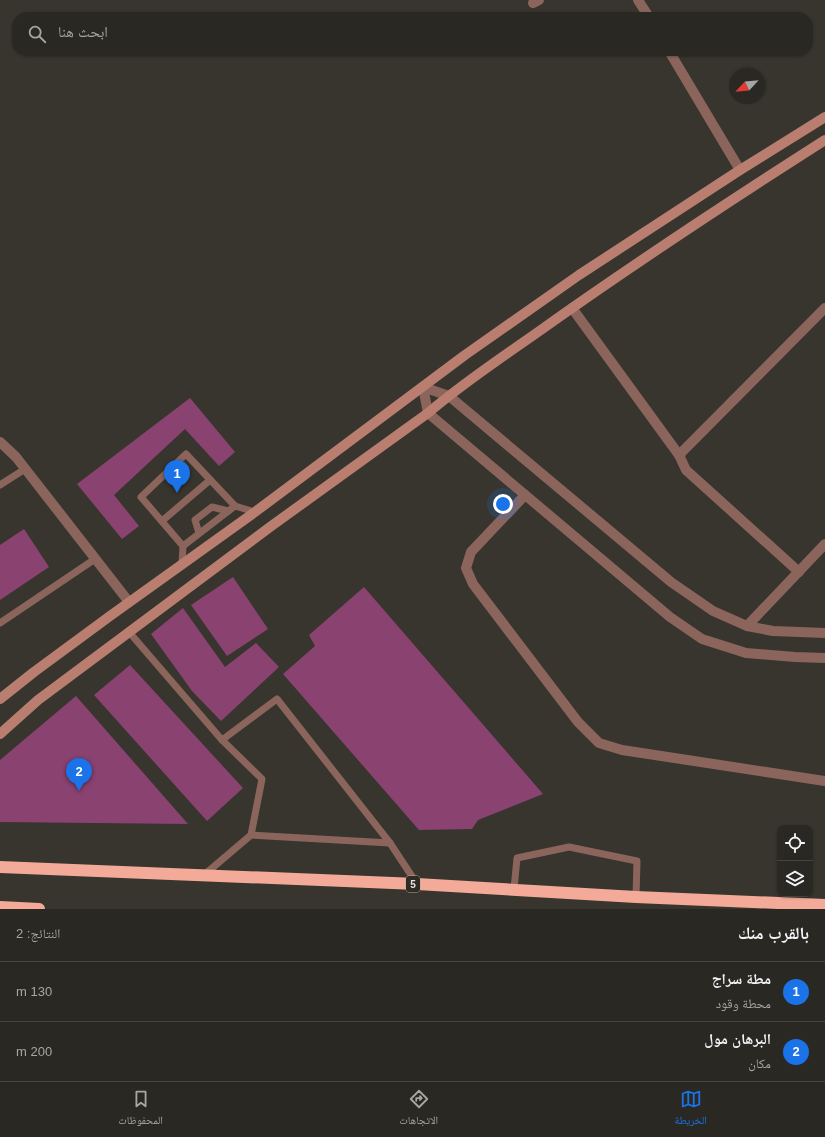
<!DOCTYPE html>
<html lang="ar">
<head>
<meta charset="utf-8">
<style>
  :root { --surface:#2a2822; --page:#32302a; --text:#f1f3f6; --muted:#a5a6a5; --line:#464440; --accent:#1a73e8 }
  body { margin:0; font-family:Helvetica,"Noto Naskh Arabic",sans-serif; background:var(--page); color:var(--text); direction:rtl }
  .controls { position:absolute; right:12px; bottom:12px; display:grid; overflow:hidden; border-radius:8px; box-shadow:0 1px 3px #0004 }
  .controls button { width:36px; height:36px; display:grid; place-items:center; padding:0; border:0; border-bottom:1px solid var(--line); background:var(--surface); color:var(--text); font:20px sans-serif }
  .compass { position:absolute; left:729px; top:68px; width:36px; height:36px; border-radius:50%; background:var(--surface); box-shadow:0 1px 3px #0004; rotate:244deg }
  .you { position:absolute; left:503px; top:504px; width:14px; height:14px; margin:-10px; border:3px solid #fff; border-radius:50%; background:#1a73e8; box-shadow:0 0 0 6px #1a73e833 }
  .badge { display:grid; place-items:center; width:26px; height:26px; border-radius:50%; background:var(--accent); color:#fff; font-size:13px; font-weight:700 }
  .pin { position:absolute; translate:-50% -33px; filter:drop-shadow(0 1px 2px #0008) }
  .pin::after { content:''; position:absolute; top:21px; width:14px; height:12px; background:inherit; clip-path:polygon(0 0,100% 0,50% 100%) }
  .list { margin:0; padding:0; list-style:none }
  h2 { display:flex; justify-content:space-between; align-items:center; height:52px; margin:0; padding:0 16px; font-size:17px }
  h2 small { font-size:13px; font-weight:400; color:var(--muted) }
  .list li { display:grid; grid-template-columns:26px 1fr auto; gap:12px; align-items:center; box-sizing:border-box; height:60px; padding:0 16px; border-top:1px solid var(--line) }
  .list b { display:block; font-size:15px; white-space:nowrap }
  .list p { margin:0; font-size:13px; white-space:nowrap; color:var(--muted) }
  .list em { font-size:13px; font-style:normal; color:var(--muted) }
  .icon { flex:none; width:22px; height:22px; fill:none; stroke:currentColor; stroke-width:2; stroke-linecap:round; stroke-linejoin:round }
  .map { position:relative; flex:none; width:825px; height:909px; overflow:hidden; direction:ltr }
  .search { position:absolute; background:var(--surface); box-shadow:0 1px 3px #0004; left:12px; right:12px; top:12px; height:44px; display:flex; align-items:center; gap:10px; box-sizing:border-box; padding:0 14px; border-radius:16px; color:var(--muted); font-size:15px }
  .sheet { height:172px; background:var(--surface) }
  nav { display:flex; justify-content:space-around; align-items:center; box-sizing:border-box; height:56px; border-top:1px solid var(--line); background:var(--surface); font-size:11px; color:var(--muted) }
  nav a { display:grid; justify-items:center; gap:2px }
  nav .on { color:var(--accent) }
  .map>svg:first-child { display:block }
</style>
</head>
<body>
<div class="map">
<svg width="825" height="909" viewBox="0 0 825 909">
  <rect width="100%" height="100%" fill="#38352e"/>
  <g fill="#8a4270">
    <path d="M190,398l45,54 -16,14 -34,-37 -71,66 25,31 -17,13 -45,-55z"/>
    <path d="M24,529l25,38 -49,33v-55z"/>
    <path d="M233,577l35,52 -41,27 -36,-51z"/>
    <path d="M364,587l179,207 -65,26 -6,9 -53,1 -136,-156 32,-28 -6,-11z"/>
    <path d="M183,608l42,59 31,-24 23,24 -58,54 -29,-30 -41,-57z"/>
    <path d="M130,665l113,123 -36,33 -113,-126z"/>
    <path d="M76,696l112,128 -188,-2v-62z"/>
  </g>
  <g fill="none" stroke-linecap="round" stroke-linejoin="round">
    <g stroke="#8b655c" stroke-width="7">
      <path d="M0,485l25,-16"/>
      <path d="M162,521l48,-41"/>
      <path d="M199,533l-4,-13 17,-13 16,4"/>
      <path d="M183,546l52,-40"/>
      <path d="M182,564l1,-18 -42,-49 45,-43 49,52 20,6"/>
      <path d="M0,623l95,-64"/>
      <path d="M129,632l93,108 55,-41 113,144 27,41"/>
      <path d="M251,835l139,8"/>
      <path d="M204,875l47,-40 11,-56 -40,-39"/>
      <path d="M514,889l3,-31 52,-11 68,14 -1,36"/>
    </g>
    <g stroke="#8b655c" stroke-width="10">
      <path d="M638,0l11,17"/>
      <path d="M533,3l6,-3"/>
      <path d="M669,51l71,119"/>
      <path d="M572,308l107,147 7,15 113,102"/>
      <path d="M0,442l16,15 113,145"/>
      <path d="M679,455l146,-147"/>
      <path d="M525,495l-54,57 -5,16 7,16 105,138 21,21 23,7 203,31"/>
      <path d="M747,626l78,-82"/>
      <path d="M825,633l-52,-2 -26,-5 -34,-15 -42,-29 -222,-186 -26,-9 5,26 242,204 32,22 44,14 49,4 30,1"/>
    </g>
    <g stroke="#ba7e70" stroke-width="10">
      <path d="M0,699l34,-27 76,-56 145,-104 210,-157 114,-80 161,-105 85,-53"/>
      <path d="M0,734l38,-34 232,-173 158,-114c35,-30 73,-55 110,-81 94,-67 190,-130 287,-192"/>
    </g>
    <g stroke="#f4aa98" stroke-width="12">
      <path d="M0,867l417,17 219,13 189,8"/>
      <path d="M0,907l39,2"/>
    </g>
  </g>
  <g text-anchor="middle" stroke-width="4" stroke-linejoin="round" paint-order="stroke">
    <rect fill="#2e2b25" stroke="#adaba6" stroke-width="1" x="406" y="876" width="14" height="16" rx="3"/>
    <g font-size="10" font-weight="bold" fill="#e4e2de">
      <text x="413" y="888">5</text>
    </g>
  </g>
</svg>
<div class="controls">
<button><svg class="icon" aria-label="locate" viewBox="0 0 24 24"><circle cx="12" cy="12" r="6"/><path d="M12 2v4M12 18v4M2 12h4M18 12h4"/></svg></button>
<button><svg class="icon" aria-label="layers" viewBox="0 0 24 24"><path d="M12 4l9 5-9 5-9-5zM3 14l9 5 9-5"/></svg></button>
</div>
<svg class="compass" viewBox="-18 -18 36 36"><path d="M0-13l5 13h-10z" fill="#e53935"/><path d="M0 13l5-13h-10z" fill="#a5a6a5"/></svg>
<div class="you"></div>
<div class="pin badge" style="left:177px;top:493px">1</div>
<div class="pin badge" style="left:79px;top:791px">2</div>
<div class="search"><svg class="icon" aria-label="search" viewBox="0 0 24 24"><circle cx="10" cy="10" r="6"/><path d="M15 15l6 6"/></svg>ابحث هنا</div>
</div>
<section class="sheet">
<h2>بالقرب منك<small>النتائج: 2</small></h2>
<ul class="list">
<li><span class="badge">1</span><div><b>مطة سراج</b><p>محطة وقود</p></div><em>130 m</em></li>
<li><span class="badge">2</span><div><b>البرهان مول</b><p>مكان</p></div><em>200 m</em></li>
</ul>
</section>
<nav>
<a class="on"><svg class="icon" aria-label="map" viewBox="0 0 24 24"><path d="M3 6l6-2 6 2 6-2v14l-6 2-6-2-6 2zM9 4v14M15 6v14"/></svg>الخريطة</a>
<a><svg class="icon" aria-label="directions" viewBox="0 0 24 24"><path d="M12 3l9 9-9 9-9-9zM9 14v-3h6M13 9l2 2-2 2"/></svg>الاتجاهات</a>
<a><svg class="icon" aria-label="saved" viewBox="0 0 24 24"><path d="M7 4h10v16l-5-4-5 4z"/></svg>المحفوظات</a>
</nav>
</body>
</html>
